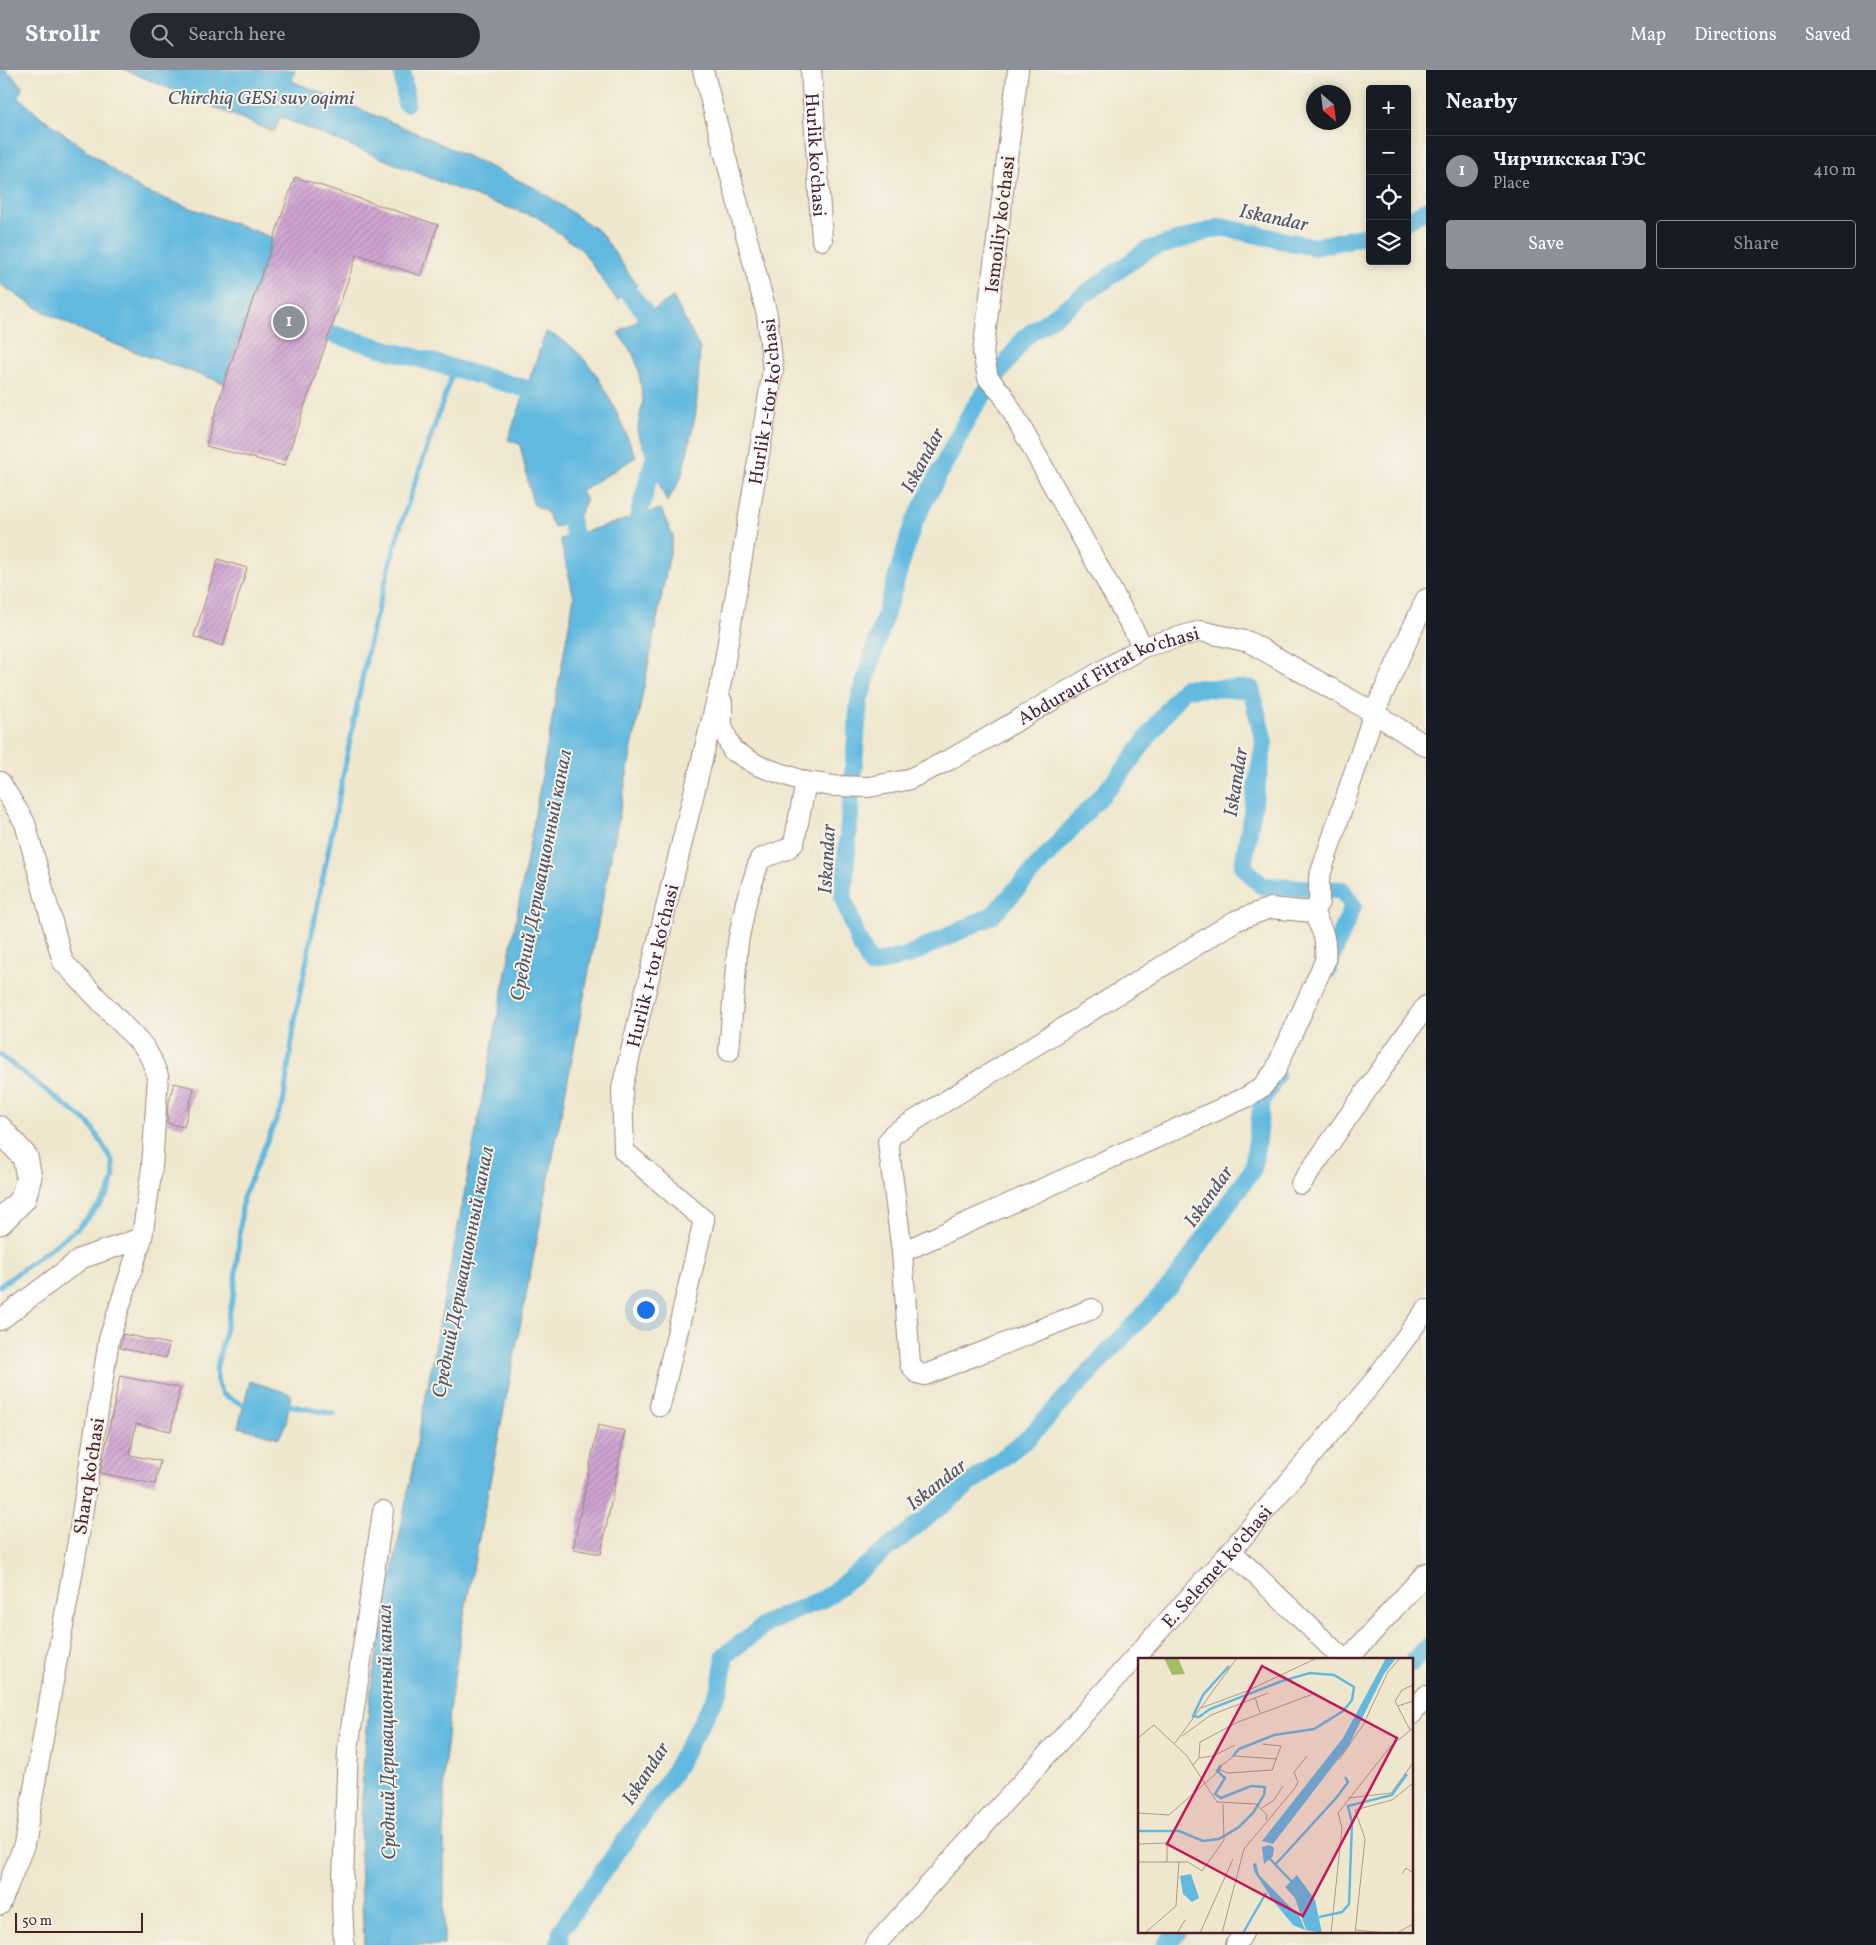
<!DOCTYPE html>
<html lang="en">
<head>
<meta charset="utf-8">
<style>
  :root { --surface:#171b24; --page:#242831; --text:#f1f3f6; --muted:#9ea1a6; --line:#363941; --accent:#8c9099 }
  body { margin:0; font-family:Vollkorn,serif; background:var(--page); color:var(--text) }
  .controls { position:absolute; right:15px; top:15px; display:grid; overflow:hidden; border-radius:5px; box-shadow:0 2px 8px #0003 }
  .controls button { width:45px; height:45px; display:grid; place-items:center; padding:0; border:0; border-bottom:1px solid var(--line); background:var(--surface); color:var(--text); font:25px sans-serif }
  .compass { position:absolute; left:1306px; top:15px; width:45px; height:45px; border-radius:50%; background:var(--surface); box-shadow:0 2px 8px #0003; rotate:152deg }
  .scale { position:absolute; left:15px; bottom:12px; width:128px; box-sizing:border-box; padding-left:5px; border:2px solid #4a1f2b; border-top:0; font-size:14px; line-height:18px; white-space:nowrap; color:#4a1f2b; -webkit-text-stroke:4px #f7f3e8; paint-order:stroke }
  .you { position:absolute; left:645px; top:1239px; width:18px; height:18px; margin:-12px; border:4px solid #fff; border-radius:50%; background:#1a73e8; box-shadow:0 0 0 8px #1a73e833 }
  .badge { display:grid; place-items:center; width:32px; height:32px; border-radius:50%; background:var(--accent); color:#fff; font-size:16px; font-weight:700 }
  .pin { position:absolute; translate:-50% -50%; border:2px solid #fff; box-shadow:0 1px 5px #0006 }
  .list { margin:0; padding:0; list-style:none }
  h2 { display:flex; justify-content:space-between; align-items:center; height:65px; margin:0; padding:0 20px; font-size:21px }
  h2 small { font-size:16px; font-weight:400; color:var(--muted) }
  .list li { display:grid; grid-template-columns:32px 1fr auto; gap:15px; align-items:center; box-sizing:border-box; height:70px; padding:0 20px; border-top:1px solid var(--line) }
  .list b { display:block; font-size:19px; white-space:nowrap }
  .list p { margin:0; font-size:16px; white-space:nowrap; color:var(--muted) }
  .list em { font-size:16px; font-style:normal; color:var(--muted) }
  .actions { display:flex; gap:10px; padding:15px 20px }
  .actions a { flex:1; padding:11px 0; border:1px solid var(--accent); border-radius:5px; text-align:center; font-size:18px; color:var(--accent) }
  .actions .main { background:var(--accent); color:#fff }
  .icon { flex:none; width:28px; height:28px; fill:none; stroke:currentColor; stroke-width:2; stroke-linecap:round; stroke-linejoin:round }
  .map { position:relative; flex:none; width:1426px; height:1875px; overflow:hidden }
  header { display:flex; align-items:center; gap:30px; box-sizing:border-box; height:70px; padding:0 25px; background:var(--accent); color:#fff }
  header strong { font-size:24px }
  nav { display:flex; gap:28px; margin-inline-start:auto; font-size:18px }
  .search { width:350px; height:45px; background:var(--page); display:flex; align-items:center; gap:12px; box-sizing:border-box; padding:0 18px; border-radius:28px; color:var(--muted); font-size:19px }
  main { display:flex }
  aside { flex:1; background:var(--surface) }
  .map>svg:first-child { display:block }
</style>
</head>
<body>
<header>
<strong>Strollr</strong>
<div class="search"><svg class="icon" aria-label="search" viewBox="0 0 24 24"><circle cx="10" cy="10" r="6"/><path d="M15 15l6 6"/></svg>Search here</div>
<nav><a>Map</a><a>Directions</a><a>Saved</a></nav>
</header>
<main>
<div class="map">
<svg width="1426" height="1875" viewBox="0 0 1426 1875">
  <defs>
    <pattern id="building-hatch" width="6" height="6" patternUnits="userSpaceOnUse" patternTransform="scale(1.25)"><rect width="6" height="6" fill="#cfa5d2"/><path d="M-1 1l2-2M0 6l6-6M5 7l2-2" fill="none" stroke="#aa86ab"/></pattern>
  </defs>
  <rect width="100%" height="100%" fill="#f7f3e8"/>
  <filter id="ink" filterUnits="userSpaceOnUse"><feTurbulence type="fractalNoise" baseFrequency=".02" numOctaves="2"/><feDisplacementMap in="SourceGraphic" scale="10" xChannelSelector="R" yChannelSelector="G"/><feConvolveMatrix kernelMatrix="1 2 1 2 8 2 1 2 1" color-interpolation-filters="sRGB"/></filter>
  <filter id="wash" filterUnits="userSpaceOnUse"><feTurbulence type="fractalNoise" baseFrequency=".0096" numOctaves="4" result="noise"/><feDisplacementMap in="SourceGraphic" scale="20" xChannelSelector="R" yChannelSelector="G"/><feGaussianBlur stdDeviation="1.12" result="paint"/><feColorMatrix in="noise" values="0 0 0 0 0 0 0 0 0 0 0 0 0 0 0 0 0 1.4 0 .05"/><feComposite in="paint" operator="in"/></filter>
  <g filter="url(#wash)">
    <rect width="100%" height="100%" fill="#efe7cd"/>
    <g fill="#62b9df" stroke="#566c85">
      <path d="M0,0h7l15,16 -3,12 21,18 101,74 133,48 -50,145c-77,-27 -157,-51 -224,-99z"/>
      <path d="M125,0h170l-3,11 130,54 117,55 61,42 37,53 -20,15 -35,-50 -45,-33 -55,-18 -202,-82 -6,15z"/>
      <path d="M673,227l27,52 -4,63 -7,33 -8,33 -14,24 -30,-70 6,-32 -5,-33 -5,-13 -15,-21z"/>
      <path d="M546,262c50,18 70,81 90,125l-55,34 5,10 -9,18 -23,9 -7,-16 -14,-8 -13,-60 -12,-4z"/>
      <path d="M661,439l12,28 -212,1094 -12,79 -5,66v169h-80l-4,-82 3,-95 9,-87 143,-756 59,-328 -14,-58z"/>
      <path d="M250,1311l41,13 -5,29 -7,15 -41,-11z"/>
    </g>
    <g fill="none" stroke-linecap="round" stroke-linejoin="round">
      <g stroke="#62b9df" stroke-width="5">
        <path d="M0,985l90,69 23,38 1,14 -5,16 -8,11 -23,25 -78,58"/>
        <path d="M283,1334l51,10"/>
        <path d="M250,1335h-6l-22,-11 -4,-9 -2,-15 18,-77 9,-96 40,-93 13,-90 75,-380 30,-110 53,-155"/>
      </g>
      <g stroke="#62b9df" stroke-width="18">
        <path d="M402,0l4,33"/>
        <path d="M1407,151l19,-11"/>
        <path d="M613,203l31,38 8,27"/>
        <path d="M307,257l220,62 10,21"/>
        <path d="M565,429l15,59"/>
        <path d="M632,470l26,-96"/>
        <path d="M1328,900l5,-16 20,-48 -11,-16 -80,-4 -19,-20 21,-124 -13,-53 -67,-1 -64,87 -127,140 -84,40 -38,10 -12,-23 -16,-44 16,-197 54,-177 58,-112 54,-75 122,-87 74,-23 93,20 56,-12"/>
        <path d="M1412,1593l14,-15"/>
        <path d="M559,1875l2,-15 109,-152 50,-89 5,-34 44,-33 56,-24 204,-161 144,-154 80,-114 9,-68 14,-25"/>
        <path d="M1165,1875l14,-14"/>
      </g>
    </g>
    <g id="blocks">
      <g fill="url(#building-hatch)">
        <path d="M295,107l143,48 -17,51 -64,-22 -73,212 -78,-20 18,-63z"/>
        <path d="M218,489l29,9 -24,78 -29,-9z"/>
        <path d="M174,1013l20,5 -10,39 -17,-4 1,-17z"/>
        <path d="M123,1264l46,10 -3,14 -46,-10z"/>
        <path d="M120,1306l60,12 -9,43 -35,-7 -6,31 30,6 -5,23 -55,-11z"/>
        <path d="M598,1355l27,6 -24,123 -28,-5z"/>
      </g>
    </g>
  </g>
  <g filter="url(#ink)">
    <use href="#blocks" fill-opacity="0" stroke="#9c837c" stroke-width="1"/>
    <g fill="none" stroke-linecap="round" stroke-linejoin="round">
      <defs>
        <g id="minor">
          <path id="s1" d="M811,0l11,170"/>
          <path d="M1018,0l-35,283 5,25 15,17 140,252"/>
          <path id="s2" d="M722,632v24l10,24 27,16 47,16 28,4 35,1 38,-7 46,-22 190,-111 58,-16 48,11 125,71 52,33"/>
          <path d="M0,712l25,41 38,139 82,86 7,13 6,15 -6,91 -10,71 -33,101 -31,202 -54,304 -24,60"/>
          <path d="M729,981l9,-109 8,-40 14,-43 27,-10 7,-6 12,-61"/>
          <path d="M1301,1114l125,-178"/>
          <path d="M902,1182l345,-155 15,-10 13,-16 50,-110c2,-22 -2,-30 -12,-49"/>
          <path d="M1092,1239l-167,66 -8,-2 -7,-9 -8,-112 -14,-110 5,-8 342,-213 35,-13 43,4 6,-10v-24l55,-165 52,-114"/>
          <path d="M0,1250l82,-62 60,-20"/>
          <path id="s3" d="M660,1336l44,-186 -80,-69 -2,-63 100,-410 51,-308 -6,-55 -64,-245"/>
          <path d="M1231,1481l112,108"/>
          <path d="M1348,1589l78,-86"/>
          <path d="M1412,1644l14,-18"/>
          <path d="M344,1875l-2,-41 6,-155 35,-238"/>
          <path id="s4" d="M875,1875l356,-394 143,-170 52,-71"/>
          <path d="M1236,1875l8,-14"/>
        </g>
        <path id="tertiary" d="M0,1059l25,28 4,20 -6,22 -23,23"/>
      </defs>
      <use href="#minor" stroke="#9c837c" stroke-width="22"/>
      <use href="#tertiary" stroke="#9c837c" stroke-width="27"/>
      <use href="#minor" stroke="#fff" stroke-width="20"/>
      <use href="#tertiary" stroke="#fff" stroke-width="25"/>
    </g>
  </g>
  <g text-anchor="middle" stroke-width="4" stroke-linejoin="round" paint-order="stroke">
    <g font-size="19" fill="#4a1f2b" stroke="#f7f3e8">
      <text dy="7" stroke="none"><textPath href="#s1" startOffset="85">Hurlik ko‘chasi</textPath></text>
      <text transform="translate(999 154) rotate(-83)" y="7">Ismoiliy ko‘chasi</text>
      <text dy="7" stroke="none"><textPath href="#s3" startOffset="1062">Hurlik 1-tor ko‘chasi</textPath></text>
      <text dy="7" stroke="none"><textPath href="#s2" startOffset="461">Abdurauf Fitrat ko‘chasi</textPath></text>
      <text dy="7" stroke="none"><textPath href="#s3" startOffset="486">Hurlik 1-tor ko‘chasi</textPath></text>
      <text transform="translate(88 1406) rotate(-81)" y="7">Sharq ko'chasi</text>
      <text dy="7" stroke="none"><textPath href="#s4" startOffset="510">E. Selemet ko‘chasi</textPath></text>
    </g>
    <g font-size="20" font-style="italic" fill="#52556a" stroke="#f7f3e8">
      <text x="261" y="34">Chirchiq GESi suv oqimi</text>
      <text transform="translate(1274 147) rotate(12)" y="7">Iskandar</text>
      <text transform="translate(922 390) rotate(-62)" y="7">Iskandar</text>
      <text transform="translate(1235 712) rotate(-81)" y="7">Iskandar</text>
      <text transform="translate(826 789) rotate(-87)" y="7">Iskandar</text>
      <text transform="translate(540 805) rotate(-79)" y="7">Средний Деривационный канал</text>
      <text transform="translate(1208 1126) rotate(-55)" y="7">Iskandar</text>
      <text transform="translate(462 1202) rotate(-79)" y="7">Средний Деривационный канал</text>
      <text transform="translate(936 1414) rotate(-38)" y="7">Iskandar</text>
      <text transform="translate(386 1662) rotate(-91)" y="7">Средний Деривационный канал</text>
      <text transform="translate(645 1703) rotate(-57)" y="7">Iskandar</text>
    </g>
  </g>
  <g transform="translate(1138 1588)">
    <rect width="275" height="275" fill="#efe7cd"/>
    <path d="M26,0h14l7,16 -13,1z" fill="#a4be64"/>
    <path d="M248,0h10l-12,16 -35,71 -76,99 -11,-3 81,-103zM132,187l4,3 -1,8 -9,8 -2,-17zM118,205l3,12 41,42 5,13 -12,-5 -19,-23 -20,-31 -1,-7zM53,216l8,24 -7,4 -9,-8 -3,-18zM159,217l18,25 7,33 -16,-3 -11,-32 -10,-11z" fill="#62b9df"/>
    <path fill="none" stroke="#62b9df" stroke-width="2.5" d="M91,8l-26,29 -10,21 6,1 11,-8 72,-28 28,-8 24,2 20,12 -2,13 -9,11 -29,18 -40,6 -35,14 -6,7M0,173h41l24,10 16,-2 20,-12 14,-14 11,-18 1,-8 -14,-1 -30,12 -6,-4 10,-16 -8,-7 4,-6M131,200l23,24M137,207l62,-68 11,-15 -3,-5M181,259l23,-5 7,-8 3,-81 -4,-17 44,-11 15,-21M105,275l23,-40"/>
    <path fill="none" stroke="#ad978c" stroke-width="1" d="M117,39l5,16M260,48l15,-5M63,50l46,-17 70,-33M272,72l-15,-29 7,-11 11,-5M44,78l29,-21 57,-22M0,80l16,-13 33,31 30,46 39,2 11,11 -1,5M37,85l62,-85M61,100l14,-2 22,-11M201,102l24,-35 25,-53 12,-14M55,107l6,-7 1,-16 38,-20 78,-29M82,112l2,-5 12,-9 43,3M210,140l43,-5 22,-30M124,150l12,-8 9,-14M0,155l31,2 51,-45 8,3 44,-3 9,-24 -19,-2M0,186l29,-1v19M0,204h50l14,9 22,-31 -1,-36M264,216l4,-6 7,5M217,272l32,3M7,275l31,-27 3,-44M39,275l8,-13M62,275l33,-74M84,275l22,-84 51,-61 3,-6 -4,-10 13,-16M193,275l11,-105 -4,-15 52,-66 23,-19M217,275l10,-94 -10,-29 37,-10 21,-17M259,275l16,-9"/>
    <path fill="#c2185b" fill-opacity="0.15" stroke="#c2185b" stroke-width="2.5" d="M124,8l135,72 -94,178 -136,-72z"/>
    <rect width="275" height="275" fill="none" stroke="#4a1f2b" stroke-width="2.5"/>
  </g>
</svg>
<div class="controls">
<button>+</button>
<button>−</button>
<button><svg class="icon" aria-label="locate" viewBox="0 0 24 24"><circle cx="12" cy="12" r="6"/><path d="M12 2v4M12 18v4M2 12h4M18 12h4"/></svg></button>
<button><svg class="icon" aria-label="layers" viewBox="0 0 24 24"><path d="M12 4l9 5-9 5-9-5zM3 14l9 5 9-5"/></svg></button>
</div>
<svg class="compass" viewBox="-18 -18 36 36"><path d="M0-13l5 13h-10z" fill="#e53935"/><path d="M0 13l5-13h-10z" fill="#9ea1a6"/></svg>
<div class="scale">50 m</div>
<div class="you"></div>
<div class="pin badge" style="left:289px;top:252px">1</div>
</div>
<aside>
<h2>Nearby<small></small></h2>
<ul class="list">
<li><span class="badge">1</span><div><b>Чирчикская ГЭС</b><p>Place</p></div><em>410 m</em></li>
</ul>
<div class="actions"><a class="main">Save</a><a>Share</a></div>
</aside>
</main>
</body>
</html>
